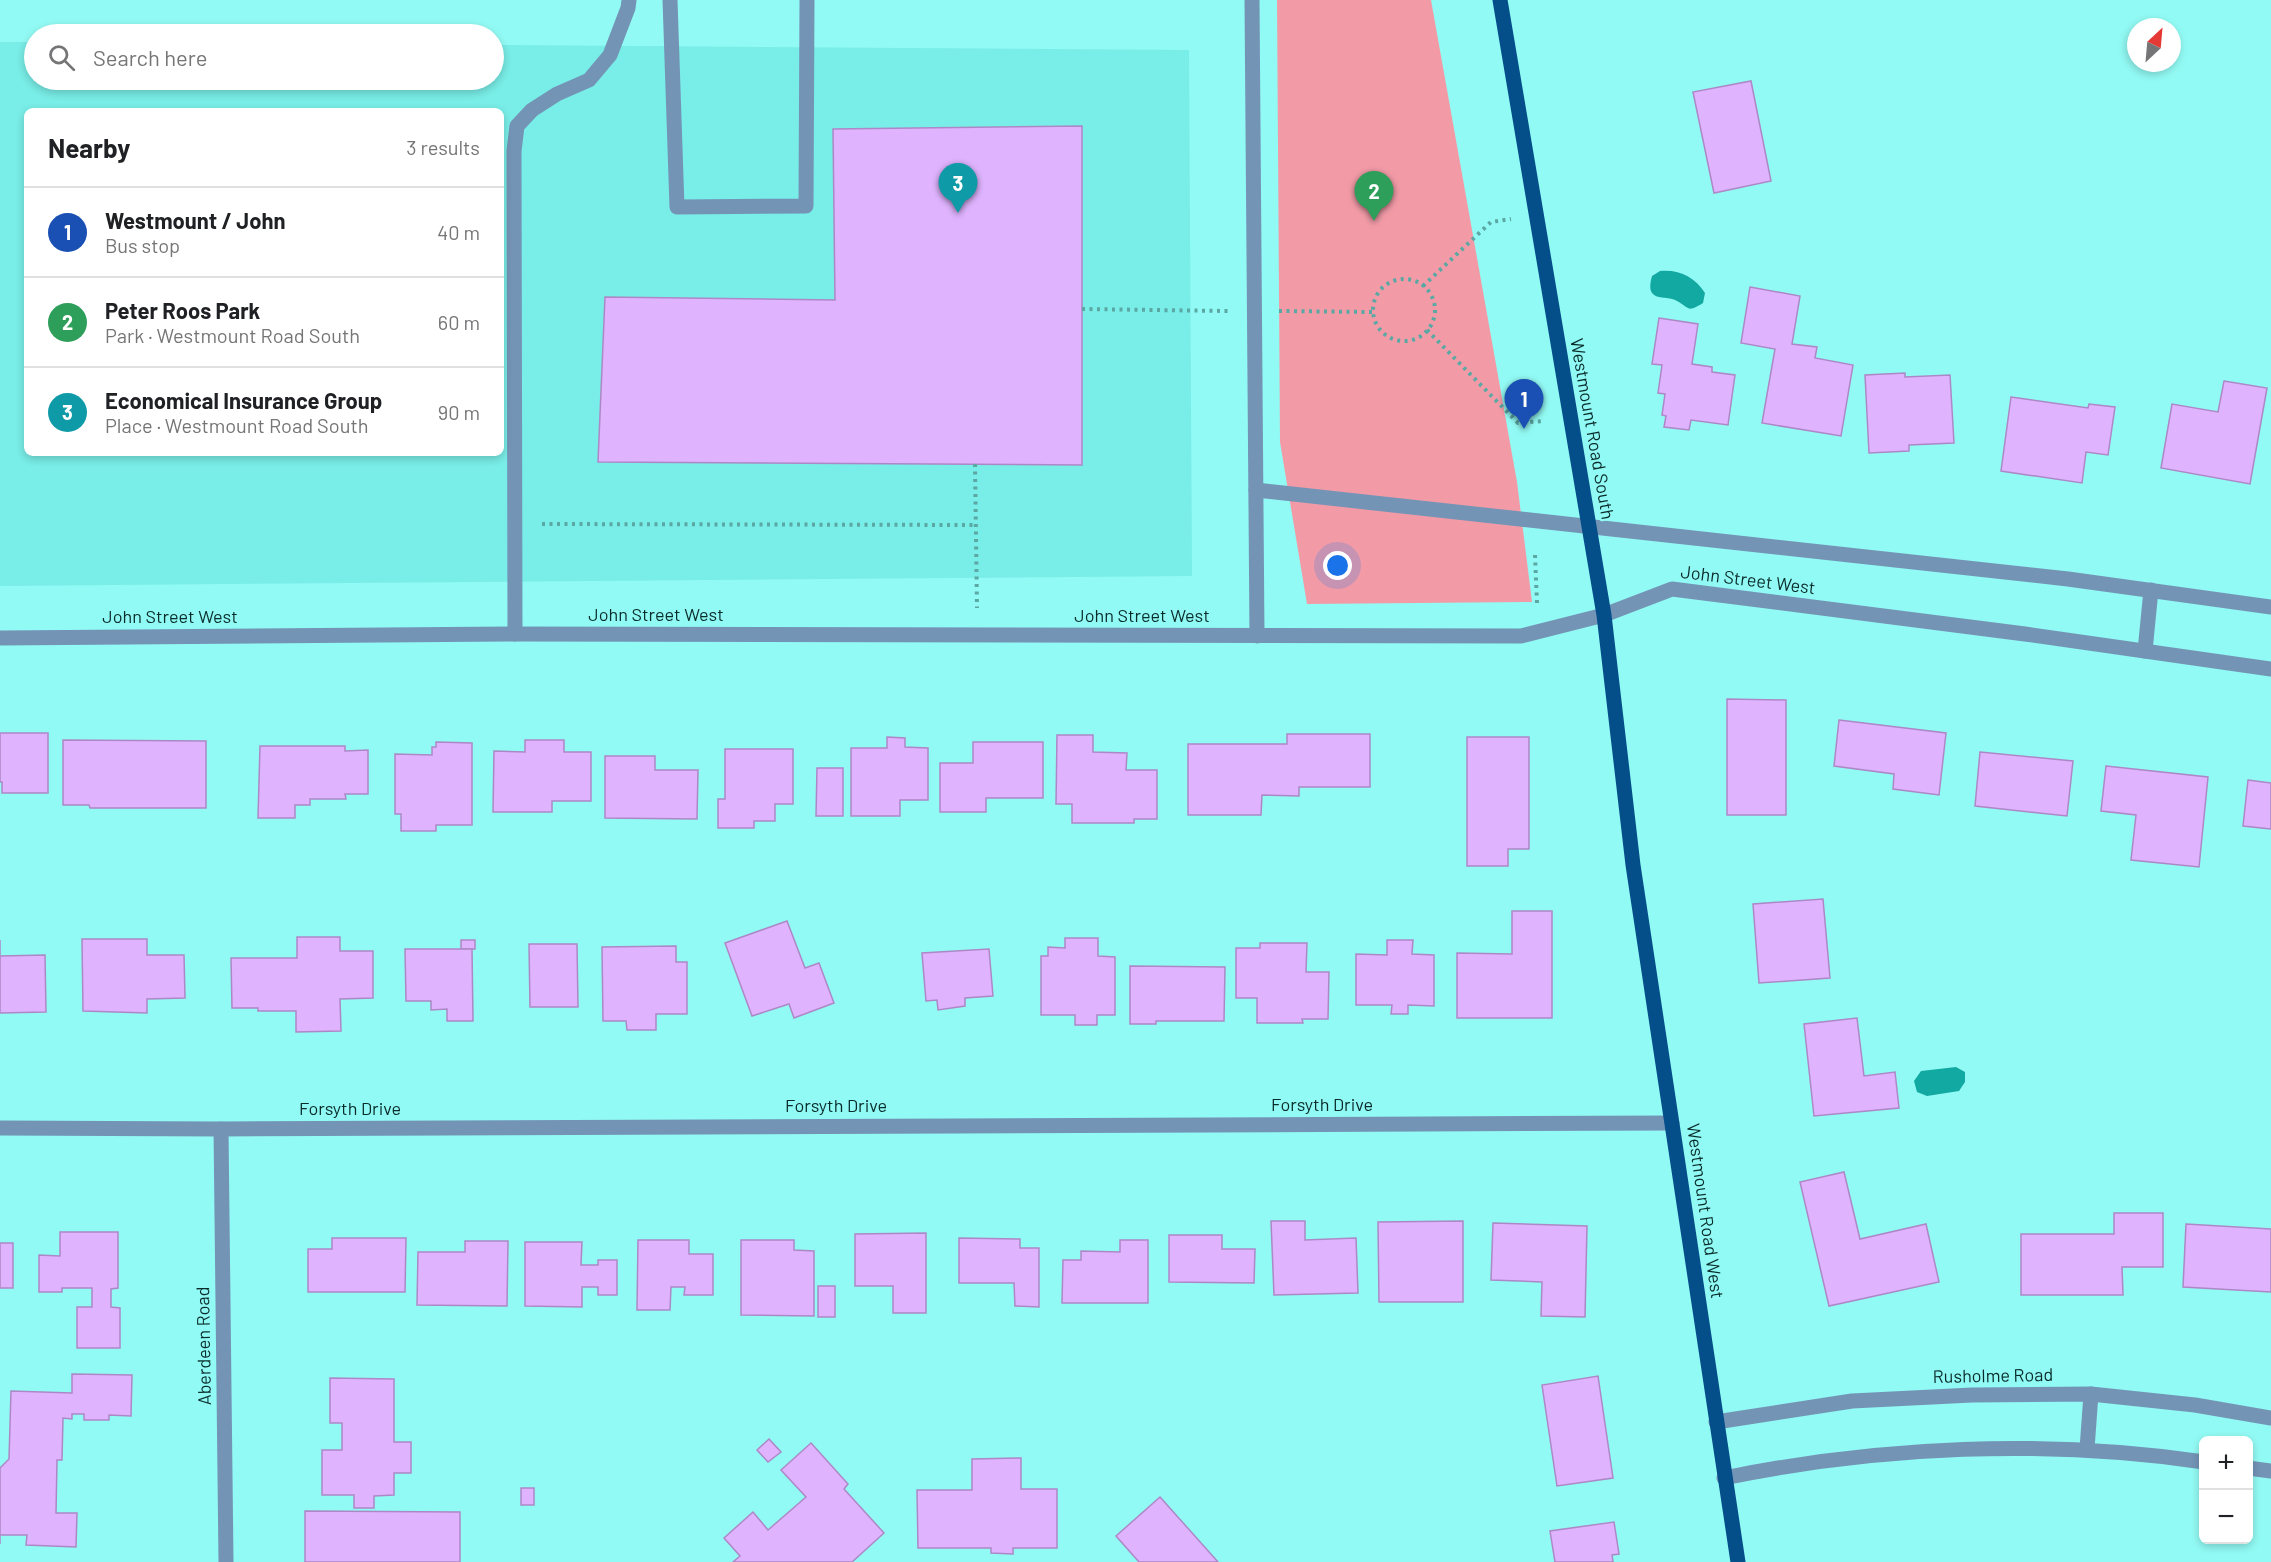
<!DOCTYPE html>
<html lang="en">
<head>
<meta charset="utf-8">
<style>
  :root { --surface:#fff; --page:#f2f2f2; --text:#202124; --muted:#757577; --line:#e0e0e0; --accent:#7c3aed }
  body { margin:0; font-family:Barlow,sans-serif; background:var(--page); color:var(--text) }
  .controls { position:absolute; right:18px; bottom:18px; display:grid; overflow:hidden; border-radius:9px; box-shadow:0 3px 9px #0003 }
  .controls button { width:54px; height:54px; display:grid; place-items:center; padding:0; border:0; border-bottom:2px solid var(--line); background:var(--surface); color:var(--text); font:30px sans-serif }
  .compass { position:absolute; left:2127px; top:18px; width:54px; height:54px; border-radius:50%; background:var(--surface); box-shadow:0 3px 9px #0003; rotate:26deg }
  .you { position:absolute; left:1338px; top:566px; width:21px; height:21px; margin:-15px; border:4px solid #fff; border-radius:50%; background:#1a73e8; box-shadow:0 0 0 9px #1a73e833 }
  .badge { display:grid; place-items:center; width:39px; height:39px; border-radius:50%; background:var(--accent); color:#fff; font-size:20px; font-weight:700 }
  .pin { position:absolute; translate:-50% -50px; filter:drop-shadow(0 2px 3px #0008) }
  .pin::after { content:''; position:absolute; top:32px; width:21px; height:18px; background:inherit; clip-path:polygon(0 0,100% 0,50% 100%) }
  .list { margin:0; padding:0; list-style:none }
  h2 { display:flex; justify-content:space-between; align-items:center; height:78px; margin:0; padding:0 24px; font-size:26px }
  h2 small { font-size:20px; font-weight:400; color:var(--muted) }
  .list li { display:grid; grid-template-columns:39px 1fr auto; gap:18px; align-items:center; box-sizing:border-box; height:90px; padding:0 24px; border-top:2px solid var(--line) }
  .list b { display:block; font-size:22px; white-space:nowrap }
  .list p { margin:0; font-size:20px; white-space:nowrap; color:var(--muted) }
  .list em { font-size:20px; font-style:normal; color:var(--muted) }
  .icon { flex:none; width:33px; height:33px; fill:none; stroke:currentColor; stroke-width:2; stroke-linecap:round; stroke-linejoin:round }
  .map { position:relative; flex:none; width:2271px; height:1562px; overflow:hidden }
  .search { position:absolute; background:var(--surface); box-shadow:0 3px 9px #0003; left:24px; top:24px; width:480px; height:66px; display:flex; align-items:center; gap:15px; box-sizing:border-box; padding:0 21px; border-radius:33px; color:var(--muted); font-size:22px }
  .panel { position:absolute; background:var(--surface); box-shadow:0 3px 9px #0003; left:24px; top:108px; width:480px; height:348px; border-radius:9px }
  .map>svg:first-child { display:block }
</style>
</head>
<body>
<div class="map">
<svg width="2271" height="1562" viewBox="0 0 2271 1562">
  <rect width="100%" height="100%" fill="#92faf4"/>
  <path fill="#79ede7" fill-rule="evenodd" d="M0,42h34v38h460v-35l695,5 3,526 -1192,10zM27,111h474v342h-474z"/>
  <path fill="#f29ba7" d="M1277,0h154l86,482 15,120 -225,2 -27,-162z"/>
  <g fill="#13a9a3">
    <path d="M1660,271c19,-2 35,6 45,22l-2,10c-16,10 -13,5 -26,-2 -12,-7 -33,3 -25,-25z"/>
    <path d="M1956,1067l9,5v10l-6,9 -32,5 -10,-4 -3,-11 7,-10z"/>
  </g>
  <g fill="#dfb3fe" stroke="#ad88c6" stroke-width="1.5">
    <path d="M1751,81l20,100 -57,12 -21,-101z"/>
    <path d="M1082,126v339l-484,-3 7,-165 230,3 -2,-171z"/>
    <path d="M1750,287l50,9 -8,48 25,3 -2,11 38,7 -12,71 -79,-13 13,-74 -34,-6z"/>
    <path d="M1659,318l39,6 -6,40 20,3v5l23,3 -7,50 -37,-5 -2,10 -25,-3 2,-11 -4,-1 3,-21 -7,-1 4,-28 -10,-1z"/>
    <path d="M1905,373v4l45,-2 4,68 -45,2v6l-40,2 -4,-78z"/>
    <path d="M2224,381l43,7 -17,96 -89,-16 11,-64 46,8z"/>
    <path d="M2011,397l77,11 1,-4 26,3 -7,48 -22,-3 -4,31 -81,-12z"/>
    <path d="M1727,699l59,1v115h-59z"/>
    <path d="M1839,720l107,13 -7,62 -46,-6 1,-15 -60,-8z"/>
    <path d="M0,733h48v60h-46v-11h-2z"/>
    <path d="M1287,734h83v53h-71v9l-37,-1 -1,20h-73v-71h99z"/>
    <path d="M1057,735h36v17l34,1 -1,17h31v49h-23v4h-62v-19h-16z"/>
    <path d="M887,737l18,1v9l23,1v52h-28v16h-49v-68h36z"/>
    <path d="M1467,737h62v112h-21v17h-41z"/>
    <path d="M63,740l143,1v67h-116l-1,-3h-26z"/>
    <path d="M525,740h39v12h27v49h-39v11h-59l1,-61 31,1z"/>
    <path d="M436,742l36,1v82h-36v6h-35v-17h-6v-60l37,1v-8h4z"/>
    <path d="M973,742h70v56h-57v14h-46v-49h33z"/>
    <path d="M260,746h85v5l23,-1v44h-23l1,5h-36v6h-15v13h-37z"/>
    <path d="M725,749h68v55h-18v17h-21v7h-36v-29h7z"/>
    <path d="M1980,752l93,9 -6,55 -92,-10z"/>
    <path d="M605,756h50v14h43l-1,49 -92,-1z"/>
    <path d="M2106,766l102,11 -9,90 -68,-7 5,-45 -35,-4z"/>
    <path d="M817,768h26v48h-27z"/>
    <path d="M2248,780l23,3v46l-28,-3z"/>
    <path d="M1823,899l7,79 -71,5 -6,-79z"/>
    <path d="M1512,911h40v107h-95v-65l55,1z"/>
    <path d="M787,921l18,47 14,-5 15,40 -40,15 -5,-14 -37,12 -27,-73z"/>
    <path d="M297,937h43v14h33v47l-33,1 1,32 -45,1v-21h-38v-3h-26l-1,-50h66z"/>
    <path d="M1065,938h33v18l17,1v58h-18v10h-22v-10h-34v-59h7v-9l17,1z"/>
    <path d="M82,939h65v16h37l1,43 -38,1v14l-64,-2z"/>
    <path d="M0,940v16l45,-1 1,57 -46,1z"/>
    <rect x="461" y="940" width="14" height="9"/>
    <path d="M1387,940h26l-1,14 22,1v51l-26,-1v9h-17l1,-9h-36v-51l31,1z"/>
    <path d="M1260,943h47l-1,29h23l-1,47h-26l1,4h-46v-25h-21v-50h24z"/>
    <path d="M529,944h48l1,63h-48z"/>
    <path d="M676,946v16h11v52h-31v16h-29l-1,-9h-23l-1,-74z"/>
    <path d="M405,949h67l1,72h-26v-12l-16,1v-9h-25z"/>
    <path d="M989,949l4,47 -28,2v8l-27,4 -1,-10 -11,1 -4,-48z"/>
    <path d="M1130,966l95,1 -1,54h-68v3h-26z"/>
    <path d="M1857,1018l7,58 31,-4 4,36 -85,8 -10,-92z"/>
    <path d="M1844,1172l16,67 66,-15 13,58 -110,24 -29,-124z"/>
    <path d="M2114,1213h49v54h-41l1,28h-102v-61h93z"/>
    <path d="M1271,1221h34v19l51,-2 2,55 -84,2z"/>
    <path d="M1463,1221v81h-84l-1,-80z"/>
    <path d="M1493,1223l94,3 -2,91 -44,-1 1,-34 -51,-2z"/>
    <path d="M2186,1224l85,5v63l-88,-5z"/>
    <path d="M60,1232h58v56l-7,1v18l9,1v40h-43v-41h15v-19h-30v4h-23v-37l21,1z"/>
    <path d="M926,1233v80h-33v-27h-38v-52z"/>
    <path d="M1169,1235h53v14h33l-1,34 -85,-1z"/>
    <path d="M332,1238h74l-1,54h-97v-43h24z"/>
    <path d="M959,1238l61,1v9h19v59l-24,-1 -1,-23h-55z"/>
    <path d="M638,1240h51v14h24v41h-29l1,-8h-14l-1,23h-33z"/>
    <path d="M741,1240h53v10l20,1v65l-73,-1z"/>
    <path d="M1120,1240h28v63h-86l1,-43h18v-9l39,1z"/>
    <path d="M465,1241h43l-1,65 -90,-1 1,-53h47z"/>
    <path d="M525,1242h57l-1,23h17v-5h19v35h-19v-8h-16v20l-57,-1z"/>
    <rect x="0" y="1243" width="13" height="45"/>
    <rect x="818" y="1286" width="17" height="31"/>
    <path d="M72,1374l60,1 -1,41 -22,-1v5h-25v-6h-12v5l-9,-1 -1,42h-5l-1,53h21l-1,34 -50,-2 1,-10h-27v9v-76l9,-9 2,-68 61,2z"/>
    <path d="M1598,1376l15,102 -56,8 -15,-101z"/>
    <path d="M330,1378l64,1v63h17v31h-17v22l-20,1v12h-20v-13h-32v-45h20v-27h-12z"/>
    <path d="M769,1439l12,13 -13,10 -11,-12z"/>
    <path d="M811,1443l37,41 -4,5 40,44 -32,29h-119l7,-6 -16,-18 29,-26 15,18 38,-33 -25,-27z"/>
    <path d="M1021,1458v31h36v59h-44v6l-22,-1v-5h-73l-1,-58h55v-31z"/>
    <rect x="521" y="1488" width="13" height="17"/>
    <path d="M1160,1497l58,65h-79l-23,-26z"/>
    <path d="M305,1511l155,1v50h-155z"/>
    <path d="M1614,1522l5,32 -7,1 1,7h-58l-5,-31z"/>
  </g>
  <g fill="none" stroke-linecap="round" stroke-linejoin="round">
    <g stroke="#5ba7a3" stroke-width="4" stroke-dasharray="3 4.5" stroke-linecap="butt">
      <circle cx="1404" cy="310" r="31"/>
      <path d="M1423,286l68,-64 20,-3"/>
      <path d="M1082,309l146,2"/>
      <path d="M1279,311l93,1"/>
      <path d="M1427,330l91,93 25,-2"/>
      <path d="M975,464l2,144"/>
      <path d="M542,524l434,1"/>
      <path d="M1535,555l2,48"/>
    </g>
    <g stroke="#7494b6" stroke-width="15">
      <path d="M670,0l7,207 129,-1 1,-206"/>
      <path d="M1252,0l5,636"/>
      <path d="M1256,490l812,89 203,28"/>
      <path d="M515,634l-1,-483 3,-25 15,-16 25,-16 32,-14 21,-25 18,-47 1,-8"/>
      <path d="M0,638l515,-4 1006,2 83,-21 68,-26 353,45 246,35"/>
      <path d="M2145,651l6,-61"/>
      <path d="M0,1128l221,1 1451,-6"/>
      <path d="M221,1129l5,433"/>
      <path d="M1716,1422l136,-21 120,-6 119,-1 104,11 76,13"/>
      <path d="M2087,1449l4,-55"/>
      <path d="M2248,1468l23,3"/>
      <path d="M1724,1478c156,-32 322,-39 480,-16"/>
    </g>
    <path stroke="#044e8a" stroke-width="15" d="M1500,0l104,615 29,250 105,697"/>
  </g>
  <g text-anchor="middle" stroke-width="4.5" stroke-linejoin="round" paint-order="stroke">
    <g font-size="18" fill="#092c2b" stroke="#92faf4">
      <text transform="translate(1592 429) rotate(80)" y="6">Westmount Road South</text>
      <text transform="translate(1748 580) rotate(7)" y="6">John Street West</text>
      <text x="656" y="621">John Street West</text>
      <text x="1142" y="622">John Street West</text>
      <text x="170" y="623">John Street West</text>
      <text x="1322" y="1111">Forsyth Drive</text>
      <text x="836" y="1112">Forsyth Drive</text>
      <text x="350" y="1115">Forsyth Drive</text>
      <text transform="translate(1705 1211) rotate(82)" y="6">Westmount Road West</text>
      <text transform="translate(204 1346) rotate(-91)" y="6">Aberdeen Road</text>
      <text transform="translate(1993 1376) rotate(-1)" y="6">Rusholme Road</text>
    </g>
  </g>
</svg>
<div class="controls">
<button>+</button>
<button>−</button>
</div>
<svg class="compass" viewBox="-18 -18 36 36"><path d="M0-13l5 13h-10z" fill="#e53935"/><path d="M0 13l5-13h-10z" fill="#757577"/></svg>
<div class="you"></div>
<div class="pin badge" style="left:1524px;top:429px;background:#1a4fb4">1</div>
<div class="pin badge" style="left:1374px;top:221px;background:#2e9e5b">2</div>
<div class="pin badge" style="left:958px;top:213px;background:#0f9aa8">3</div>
<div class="search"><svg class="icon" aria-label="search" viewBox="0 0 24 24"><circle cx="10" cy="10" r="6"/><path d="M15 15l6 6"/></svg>Search here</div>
<section class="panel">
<h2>Nearby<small>3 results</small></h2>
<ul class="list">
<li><span class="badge" style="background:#1a4fb4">1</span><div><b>Westmount / John</b><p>Bus stop</p></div><em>40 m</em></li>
<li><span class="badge" style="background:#2e9e5b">2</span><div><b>Peter Roos Park</b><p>Park · Westmount Road South</p></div><em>60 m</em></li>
<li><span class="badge" style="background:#0f9aa8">3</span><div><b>Economical Insurance Group</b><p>Place · Westmount Road South</p></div><em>90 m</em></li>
</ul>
</section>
</div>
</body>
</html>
